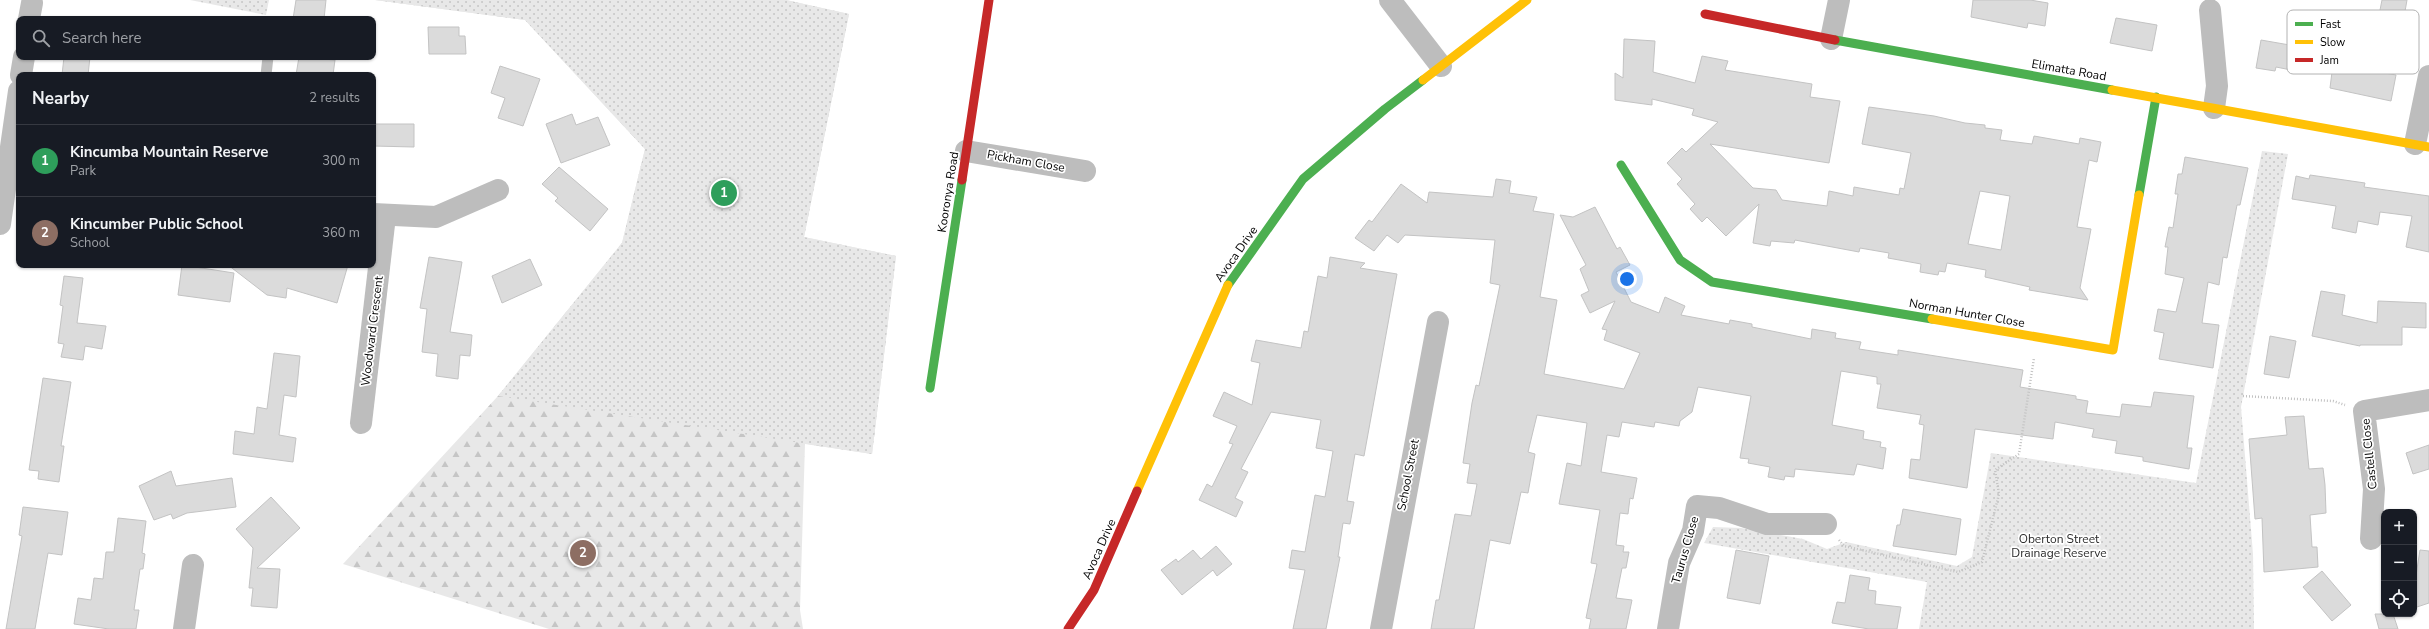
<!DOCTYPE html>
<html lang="en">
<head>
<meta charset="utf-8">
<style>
  :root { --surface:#171b24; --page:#20242c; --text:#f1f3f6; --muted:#9ea1a6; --line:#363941; --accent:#0f766e }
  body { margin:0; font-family:"Nunito Sans",sans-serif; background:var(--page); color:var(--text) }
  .controls { position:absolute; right:12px; bottom:12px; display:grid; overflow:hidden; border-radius:8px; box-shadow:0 1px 3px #0004 }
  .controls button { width:36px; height:36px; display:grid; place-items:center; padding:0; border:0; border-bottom:1px solid var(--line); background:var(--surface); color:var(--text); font:20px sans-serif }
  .you { position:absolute; left:1627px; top:279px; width:14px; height:14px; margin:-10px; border:3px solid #fff; border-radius:50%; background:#1a73e8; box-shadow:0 0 0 6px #1a73e833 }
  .badge { display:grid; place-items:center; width:26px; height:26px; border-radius:50%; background:var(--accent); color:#fff; font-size:13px; font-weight:700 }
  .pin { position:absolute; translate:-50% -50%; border:2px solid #fff; box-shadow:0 1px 4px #0006 }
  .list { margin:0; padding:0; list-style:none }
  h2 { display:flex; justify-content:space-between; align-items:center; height:52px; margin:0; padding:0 16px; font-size:17px }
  h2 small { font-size:13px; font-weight:400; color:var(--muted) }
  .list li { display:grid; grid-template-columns:26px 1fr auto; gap:12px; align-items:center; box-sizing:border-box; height:72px; padding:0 16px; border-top:1px solid var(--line) }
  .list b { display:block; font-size:15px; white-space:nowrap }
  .list p { margin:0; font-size:13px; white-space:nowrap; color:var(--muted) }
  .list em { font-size:13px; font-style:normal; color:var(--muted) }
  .icon { flex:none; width:22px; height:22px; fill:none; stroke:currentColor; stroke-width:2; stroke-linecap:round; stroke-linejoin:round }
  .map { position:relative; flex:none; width:2429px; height:629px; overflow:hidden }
  .search { position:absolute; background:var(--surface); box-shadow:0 1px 3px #0004; left:16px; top:16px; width:360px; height:44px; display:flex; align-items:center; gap:10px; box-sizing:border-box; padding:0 14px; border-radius:8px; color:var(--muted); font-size:15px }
  .panel { position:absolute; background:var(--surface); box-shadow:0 1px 3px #0004; left:16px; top:72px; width:360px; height:196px; border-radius:8px }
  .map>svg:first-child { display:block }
</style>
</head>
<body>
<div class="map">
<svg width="2429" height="629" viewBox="0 0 2429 629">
  <defs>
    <pattern id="forest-firs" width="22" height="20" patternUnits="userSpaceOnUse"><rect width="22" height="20" fill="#e8e8e8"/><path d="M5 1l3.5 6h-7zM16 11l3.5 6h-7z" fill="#c5c5c5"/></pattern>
    <pattern id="park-dots" width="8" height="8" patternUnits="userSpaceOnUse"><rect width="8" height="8" fill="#e8e8e8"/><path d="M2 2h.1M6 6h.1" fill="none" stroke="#c5c5c5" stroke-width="1.8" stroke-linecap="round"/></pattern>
  </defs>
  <rect width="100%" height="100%" fill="#fff"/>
  <path fill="url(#forest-firs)" d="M375,0h411l63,14 -45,223 92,19 -24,198 -67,-10 -5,166 3,19h-254l-206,-65 155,-168 124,-153 23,-94 -120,-129z"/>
  <g fill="url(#park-dots)">
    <path d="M190,0h79l-3,15z"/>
    <path d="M375,0h411l63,14 -45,223 92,19 -24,198 -374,-58 124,-153 23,-94 -120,-129z"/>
    <path d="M2262,151l26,3 -47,253 12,147 1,75h-335l8,-47 -223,-39 9,-16 28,1 62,11 24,10 19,-7 111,24 15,-9 19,-104 205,30z"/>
  </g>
  <g fill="#dbdbdb" stroke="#c3c3c3" fill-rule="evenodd">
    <path d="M296,0h30l-2,19h-31z"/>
    <path d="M1973,0h57l18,3 -3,23 -17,-3 -1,5 -56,-11z"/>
    <path d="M2382,0h25l-7,40 -25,-5z"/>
    <path d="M2116,18l41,7 -5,26 -42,-8z"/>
    <path d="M428,27h31v9h6l1,18h-37z"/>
    <path d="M1624,39l31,2 -2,31 42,11 7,-27 26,5 -3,9 87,14 -2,13 30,4 -11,62 -119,-19 43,44 23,2 6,10 45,6 2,-15 24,5 1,-9 45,8 1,-7 4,1 7,-36 -49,-9 7,-37 65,9 31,7 20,2v3l17,2 -2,10 32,4 2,-8 45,8 1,-6 21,4 -4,20 -8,-2 -12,67 14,2 -11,59 8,12 -59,-10 1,-3 -45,-10 1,-7 -39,-7 -2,9 -6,-1 -1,4 -18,-3 1,-8 -33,-6 1,-5 -29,-5 -1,4 -64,-12 -1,3 -23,-2 -1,5 -17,-3 6,-39 -33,32 -19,-19 -5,5 -12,-13 5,-5 -18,-20 5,-5 -15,-16 15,-15 4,4 32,-30 -26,-7 2,-6 -42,-10v6l-37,-5v-27l8,5zM1980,191l30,5 -9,54 -33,-6z"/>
    <path d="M2261,40l40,7 -5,24 -20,-4 -1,4 -19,-3z"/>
    <path d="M64,57h26l-2,18h-26z"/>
    <path d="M299,57l36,3 -2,15h-37z"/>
    <path d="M2333,64l63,11 -5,26 -61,-13z"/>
    <path d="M500,66l40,13 -17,47 -25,-8 7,-20 -14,-5z"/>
    <path d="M572,114l4,11 22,-8 12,28 -49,18 -15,-39z"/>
    <path d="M373,124h41v23l-41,-1z"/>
    <path d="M2185,157l63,11 -8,37h-3l-10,53 -4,-1 -4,28 -11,-3 -6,41 17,2 -6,43 -54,-9 5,-26 -10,-2 4,-22 18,3 8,-34 -19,-4 3,-27h-3l4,-20 4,1 5,-34h-3l3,-20h4z"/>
    <path d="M559,167l49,42 -18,22 -35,-30 3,-3 -16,-14z"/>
    <path d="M2310,175l55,8 -1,4 65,9v56l-23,-5 6,-31 -32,-4 -2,13 -20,-4 -2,12 -24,-5 4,-22 -44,-7 4,-23 13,3z"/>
    <path d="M1496,179l15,2 -2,12 28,4 -4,14 21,3 -14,83 17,3 -13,74 80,15 16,-36 -36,-13 3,-10 -5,-1 13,-28 -25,12 -9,-18 8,-4 -9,-22 6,-4 -26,-50 13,2 22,-10 22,42 3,-2 10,18 -14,7 15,30 28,11 6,-16 20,9 -4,9 48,9 1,-4 22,4v3l59,12 1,-10 24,4 -1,5 26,4 -2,7 39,6v-5l125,20 -3,17 56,9v3l12,2 -2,12 34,4 2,-13 29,3 3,-15 40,4 -7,52h5l-3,21 -46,-8v-4l-28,-4 2,-12 -25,-4 2,-8 -39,-7 -2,17 -78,-10 -8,59 -58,-10 2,-19 9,1 4,-35 -5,-1 2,-9 -44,-7 4,-24h-4v-7l-36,-6 -9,54 32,6 -1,8 18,3 -1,5 6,1 -3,21 -26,-5 -3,11 -59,-6 -1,8 -9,-1 -1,4 -16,-3 2,-10 -22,-4 1,-4 -9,-1 11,-62 -53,-9 -6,25 -12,9 -1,5 -24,-4 -1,5 -32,-5 -3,15 -12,-2 -6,37 36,6 -4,21 -3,-1 -2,16 -8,-1 -4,32 8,1 -1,6h6l-3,16h-4l-6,30 16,2 -6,29h-37l2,-10 -5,-1 11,-54 -6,-1 9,-53 -41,-6 8,-41 14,3 6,-43 -50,-8 -9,37 7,2 -7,39 -7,-1 -11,52 -20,-4 -16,89h-43l5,-29h3l16,-86 16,2 6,-32 -10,-1 3,-19 -7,-1 9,-60 4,-18 3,1 21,-101 -10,-2 5,-43 -90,-5 -7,8 -11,-8 -13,16 -19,-13 14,-18 3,2 29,-38 26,19 2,-11 64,5z"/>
    <path d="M429,257l33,5 -12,70 22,3 -2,21 -10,-1 -2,24 -22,-3 2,-22 -16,-2 5,-43 -7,-1z"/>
    <path d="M1330,257l35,6 -5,5 37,6 -33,182 -9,-2 -8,47 7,1 -4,22 -7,-1 -5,34h2l-14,72h-33l12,-59 -16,-2 3,-18 13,2 10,-57 10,2 8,-46 -17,-3 5,-28 -50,-8 -30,57 7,3 -13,26 8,4 -7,15 -37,-17 8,-16 5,3 21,-43 -4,-1 8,-17 -24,-10 11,-24 28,13 8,-42 -9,-2 5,-21 45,8 3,-17 4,1 10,-56 9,2z"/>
    <path d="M530,259l12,26 -40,18 -10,-27z"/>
    <path d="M182,265l52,8 -4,29 -52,-7z"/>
    <path d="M228,265h120l-11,38 -50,-15 -1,10 -19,-3z"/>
    <path d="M64,276l19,2 -6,45 29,3 -4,23 -17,-3 -2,14 -22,-3 3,-13 -6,-1 5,-37 -3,-1z"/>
    <path d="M2321,291l24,4 -3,20 35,8 1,-22 48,2v25l-24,-1v18h-42v1l-48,-10z"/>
    <path d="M2270,336l26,5 -7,37 -25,-4z"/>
    <path d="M274,353l26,3 -4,41 -12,-2 -5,40 17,3 -3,24 -60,-8 2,-23 19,3 3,-27 10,2z"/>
    <path d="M43,378l28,4 -10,64h3l-5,36 -21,-3 1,-8 -10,-1z"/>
    <path d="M2304,416l5,53 14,-1 2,17 1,28 -16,2 2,32h5l1,20 -54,5 -2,-54 -7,1 -6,-80 38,-4 -2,-18z"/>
    <path d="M2429,445v24l-16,5 -7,-21z"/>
    <path d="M171,471l5,15 56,-8 4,29 -49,6 -14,6 -2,-5 -17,6 -15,-34z"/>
    <path d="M271,497l29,31 -43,40 23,1 -3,39 -26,-2 2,-18h-4l4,-40 -17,-19z"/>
    <path d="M23,507l45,5 -6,43 -14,-2 -13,76h-29l16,-93 -3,-1z"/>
    <path d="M1903,509l58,10 -5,36 -63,-9 4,-21h3z"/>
    <path d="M118,518l28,3 -4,32 3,1 -2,15h-3l-6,41h5l-3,19h-27l-35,-5 4,-26 13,2 3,-22 9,1 3,-27h8z"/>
    <path d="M1216,546l16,18 -15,12 -4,-6 -31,25 -21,-25 15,-11 2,3 15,-12 8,9z"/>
    <path d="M1736,550l33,6 -9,48 -33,-6z"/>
    <path d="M2420,550l9,1v52l-15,5v-20z"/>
    <path d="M2322,571l29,34 -19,16 -29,-34z"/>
    <path d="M1850,575l20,3 -2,12 8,1 -1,13 26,3 -4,22h-28l-37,-6 5,-21 8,1z"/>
    <path d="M2375,614h18l5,15h-19z"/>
  </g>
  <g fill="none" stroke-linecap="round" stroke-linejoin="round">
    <g stroke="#c2c2c2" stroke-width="2.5" stroke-dasharray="1 2" stroke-linecap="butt">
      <path d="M2243,396l90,5 12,4"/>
      <path d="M1839,540l5,6 114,26 24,-10 17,-68 -4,-24 24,-16 15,-96"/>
    </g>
    <path stroke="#bdbdbd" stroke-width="11" d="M266,75l2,-18"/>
    <g stroke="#bdbdbd" stroke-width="22">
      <path d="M1390,0l51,66"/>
      <path d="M2210,10l7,76 -3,22"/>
      <path d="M29,19l3,-16"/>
      <path d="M1831,39l8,-39"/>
      <path d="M21,75l3,-18"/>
      <path d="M2415,144l14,-68"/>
      <path d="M966,151l119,20"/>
      <path d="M373,214l63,3 62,-27"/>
      <path d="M0,224l19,-133"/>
      <path d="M361,423l24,-207"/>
      <path d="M2371,539l3,-50 -10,-78 65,-11"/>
      <path d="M184,629l9,-64"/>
      <path d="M1381,629l57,-307"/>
      <path d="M1668,629l11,-66 14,-32 4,-25 22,2 48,16h59"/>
    </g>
    <g stroke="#4caf50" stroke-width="9">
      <path d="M1835,40l277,50"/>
      <path d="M1621,165l59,95 32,22 220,37"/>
      <path d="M2139,195l17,-98"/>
      <path d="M1228,285l75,-106 82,-70 38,-29"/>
      <path d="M930,388l32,-208"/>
    </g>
    <g stroke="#ffc107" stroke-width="9">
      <path d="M1423,80l104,-80"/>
      <path d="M2112,90l317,57"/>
      <path d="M1932,319l181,31 26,-155"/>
      <path d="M1137,491l91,-206"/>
    </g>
    <g stroke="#c62828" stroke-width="9">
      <path d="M1705,14l130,26"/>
      <path d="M962,180l27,-180"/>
      <path d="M1068,629l26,-39 43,-99"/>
    </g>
  </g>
  <g text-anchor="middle" stroke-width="3.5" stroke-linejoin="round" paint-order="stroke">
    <g font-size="12" fill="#000" stroke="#fff">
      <text transform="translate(2069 70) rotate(10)" y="4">Elimatta Road</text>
      <text transform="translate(1026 161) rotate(10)" y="4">Pickham Close</text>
      <text transform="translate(948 192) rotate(-81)" y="4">Kooronya Road</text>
      <text transform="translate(1236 254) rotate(-55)" y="4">Avoca Drive</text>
      <text transform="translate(1967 313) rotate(10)" y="4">Norman Hunter Close</text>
      <text transform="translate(372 331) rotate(-83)" y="4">Woodward Crescent</text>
      <text transform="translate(2369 454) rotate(-96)" y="4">Castell Close</text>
      <text transform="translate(1408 475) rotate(-79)" y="4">School Street</text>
      <text transform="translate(1099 549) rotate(-66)" y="4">Avoca Drive</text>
      <text transform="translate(1685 550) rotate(-74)" y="4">Taurus Close</text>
    </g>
    <g font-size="12" fill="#2c2c2c" stroke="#fff">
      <text x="2059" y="543">Oberton Street<tspan x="2059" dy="14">Drainage Reserve</tspan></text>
    </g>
  </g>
  <rect x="2287" y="10" width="132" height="64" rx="6" fill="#fff" stroke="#b2b2b2" stroke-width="1"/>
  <rect x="2295" y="22" width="18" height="4" fill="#4caf50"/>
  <rect x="2295" y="40" width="18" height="4" fill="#ffc107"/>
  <rect x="2295" y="58" width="18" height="4" fill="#c62828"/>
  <g font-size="11" fill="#000">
    <text x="2320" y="28">Fast</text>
    <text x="2320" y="46">Slow</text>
    <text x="2320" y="64">Jam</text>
  </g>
</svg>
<div class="controls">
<button>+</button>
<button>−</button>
<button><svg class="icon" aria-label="locate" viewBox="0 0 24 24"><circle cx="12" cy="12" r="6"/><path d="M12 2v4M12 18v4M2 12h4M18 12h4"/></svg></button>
</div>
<div class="you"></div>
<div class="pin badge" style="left:724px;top:193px;background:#2e9e5b">1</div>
<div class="pin badge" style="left:583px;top:553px;background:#8d6e63">2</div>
<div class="search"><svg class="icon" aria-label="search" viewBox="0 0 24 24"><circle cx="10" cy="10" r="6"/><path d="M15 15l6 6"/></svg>Search here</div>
<section class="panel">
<h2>Nearby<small>2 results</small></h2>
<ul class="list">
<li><span class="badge" style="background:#2e9e5b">1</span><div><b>Kincumba Mountain Reserve</b><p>Park</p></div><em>300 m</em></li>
<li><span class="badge" style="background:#8d6e63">2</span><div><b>Kincumber Public School</b><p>School</p></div><em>360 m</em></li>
</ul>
</section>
</div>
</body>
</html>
